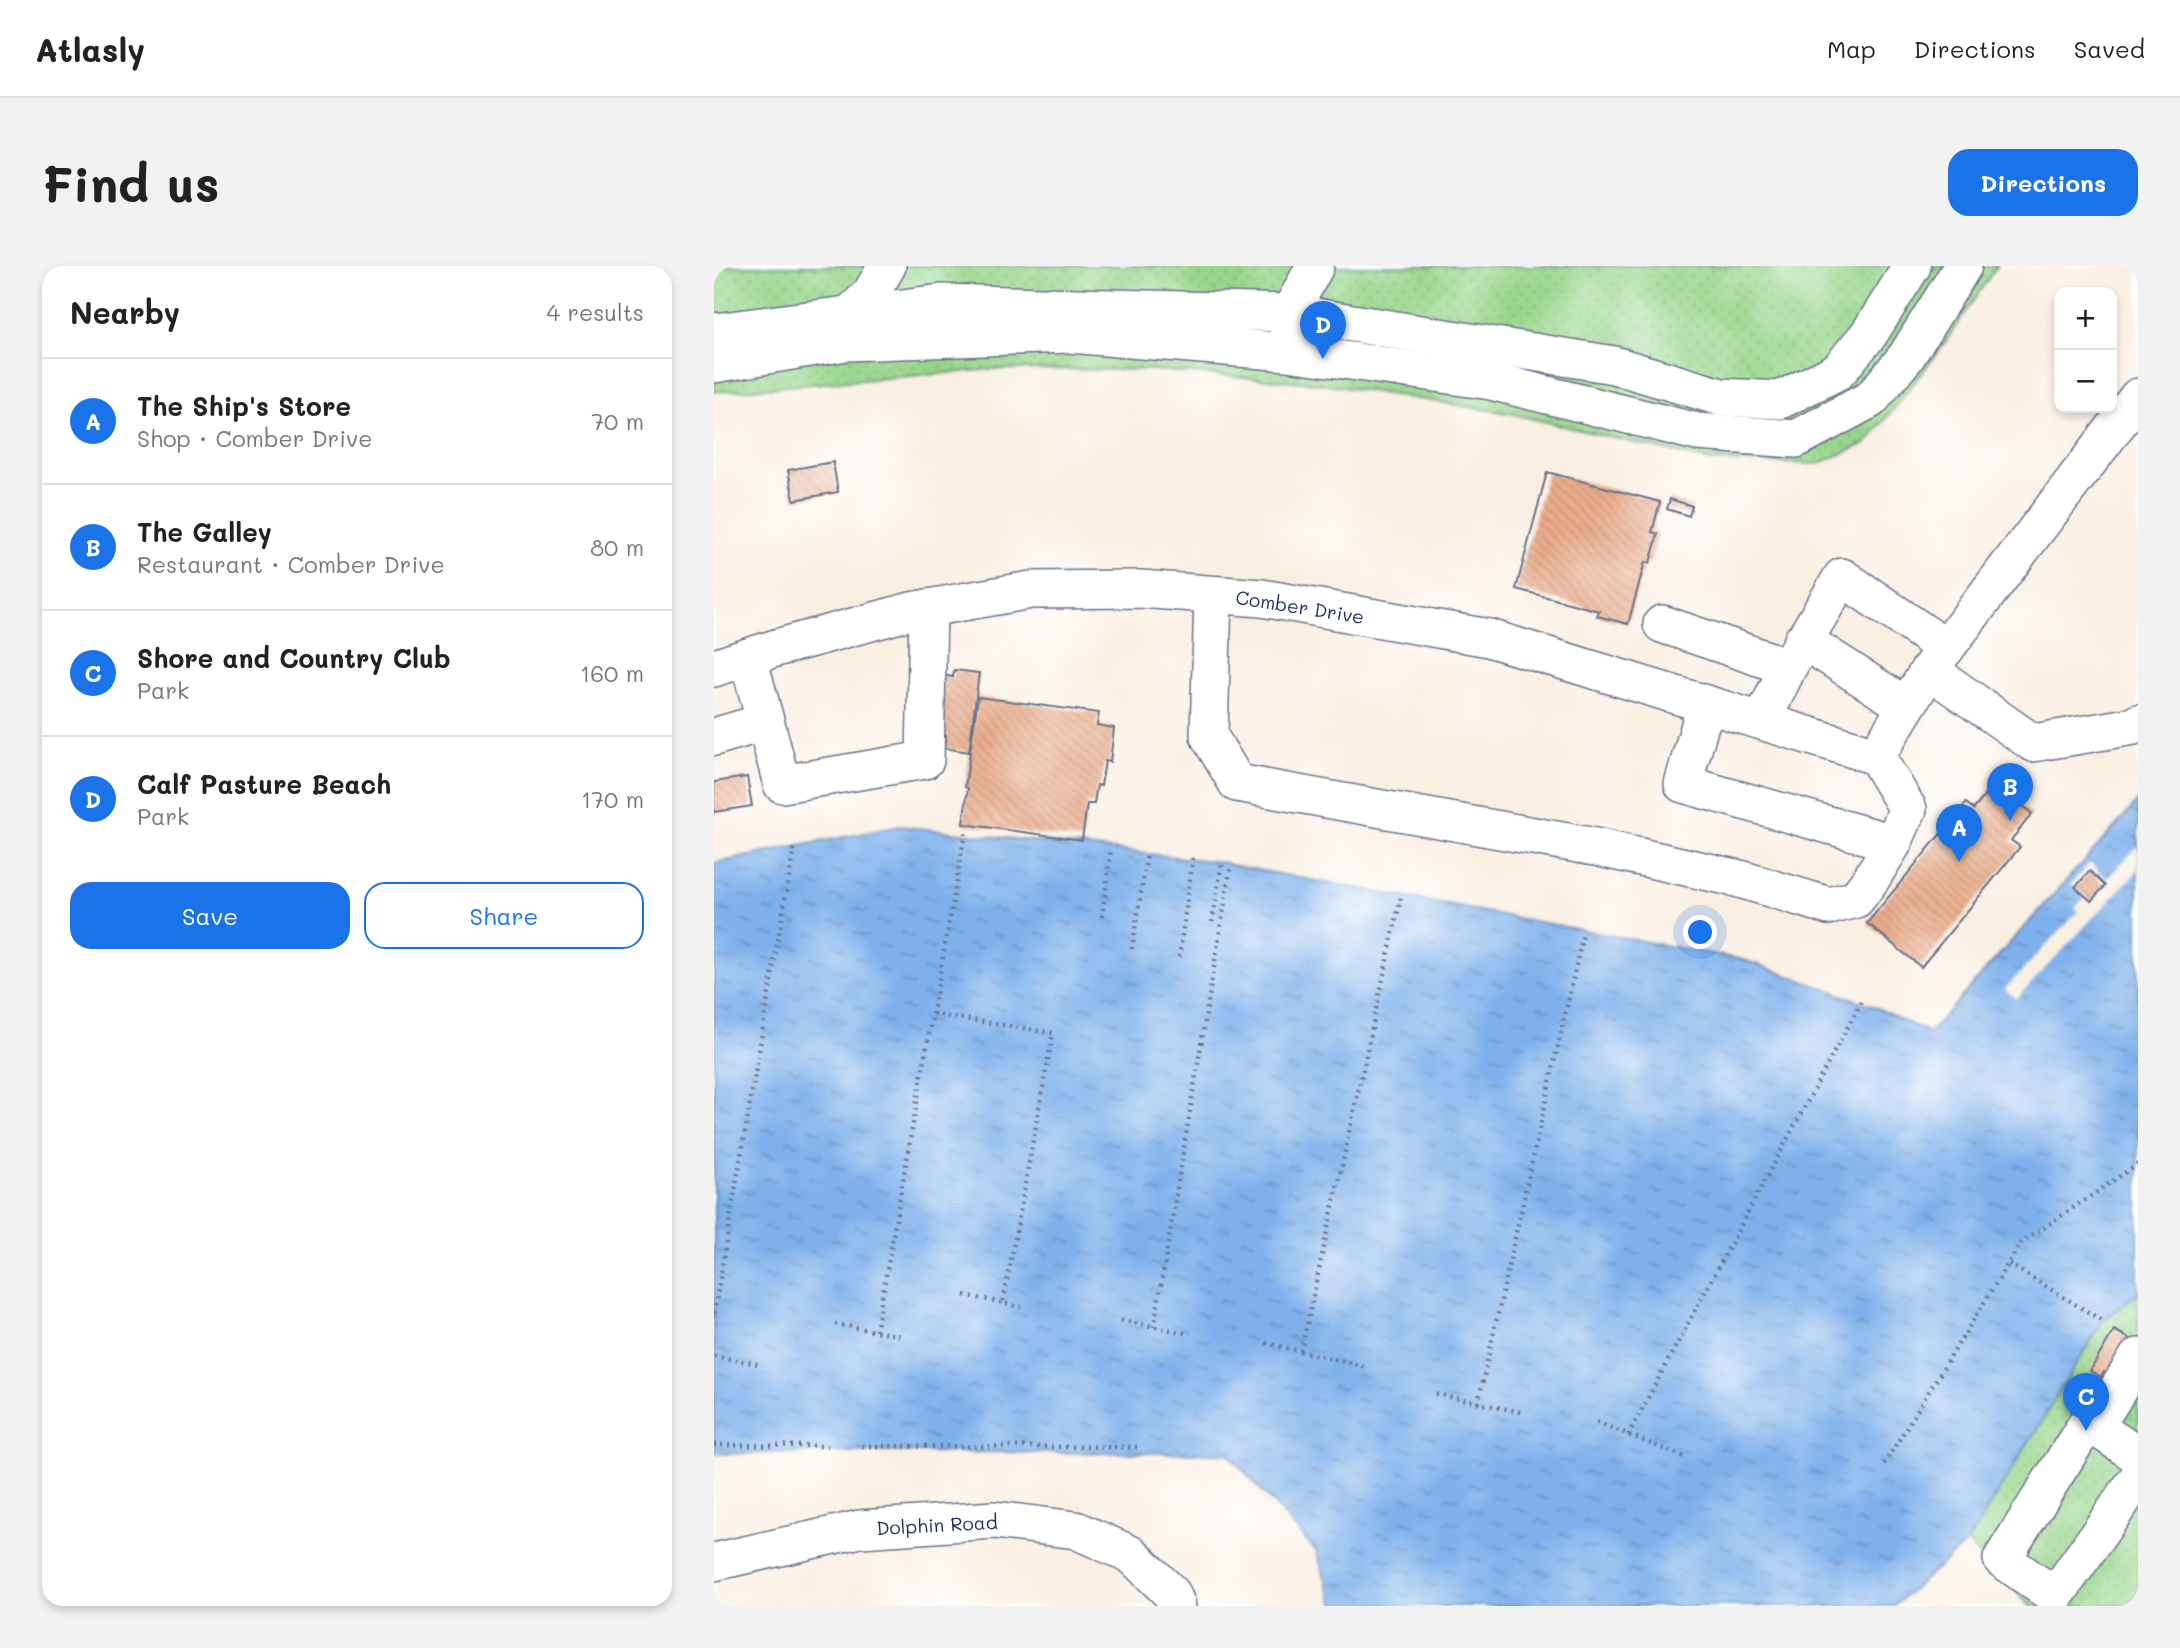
<!DOCTYPE html>
<html lang="en">
<head>
<meta charset="utf-8">
<style>
  :root { --surface:#fff; --page:#f2f2f2; --text:#222; --muted:#767676; --line:#e0e0e0; --accent:#1a73e8 }
  body { margin:0; font-family:Mali,sans-serif; background:var(--page); color:var(--text) }
  .controls { position:absolute; right:21px; top:21px; display:grid; overflow:hidden; border-radius:14px; box-shadow:0 4px 10px #0003 }
  .controls button { width:63px; height:63px; display:grid; place-items:center; padding:0; border:0; border-bottom:2px solid var(--line); background:var(--surface); color:var(--text); font:35px sans-serif }
  .you { position:absolute; left:987px; top:667px; width:24px; height:24px; margin:-18px; border:5px solid #fff; border-radius:50%; background:#1a73e8; box-shadow:0 0 0 10px #1a73e833 }
  .badge { display:grid; place-items:center; width:46px; height:46px; border-radius:50%; background:var(--accent); color:#fff; font-size:23px; font-weight:700 }
  .pin { position:absolute; translate:-50% -58px; filter:drop-shadow(0 2px 4px #0008) }
  .pin::after { content:''; position:absolute; top:37px; width:24px; height:21px; background:inherit; clip-path:polygon(0 0,100% 0,50% 100%) }
  .list { margin:0; padding:0; list-style:none }
  h2 { display:flex; justify-content:space-between; align-items:center; height:91px; margin:0; padding:0 28px; font-size:30px }
  h2 small { font-size:23px; font-weight:400; color:var(--muted) }
  .list li { display:grid; grid-template-columns:46px 1fr auto; gap:21px; align-items:center; box-sizing:border-box; height:126px; padding:0 28px; border-top:2px solid var(--line) }
  .list b { display:block; font-size:26px; white-space:nowrap }
  .list p { margin:0; font-size:23px; white-space:nowrap; color:var(--muted) }
  .list em { font-size:23px; font-style:normal; color:var(--muted) }
  .actions { display:flex; gap:14px; padding:21px 28px }
  .actions a { flex:1; padding:16px 0; border:2px solid var(--accent); border-radius:21px; text-align:center; font-size:24px; color:var(--accent) }
  .actions .main { background:var(--accent); color:#fff }
  .map { position:relative; flex:none; width:1424px; height:1340px; overflow:hidden; border-radius:21px }
  header { display:flex; align-items:center; gap:42px; box-sizing:border-box; height:98px; padding:0 35px; background:var(--surface); border-bottom:2px solid var(--line) }
  header strong { font-size:33px }
  nav { display:flex; gap:38px; margin-inline-start:auto; font-size:24px }
  .intro { display:flex; align-items:center; justify-content:space-between; box-sizing:border-box; height:168px; padding:0 42px }
  h1 { margin:0; font-size:49px }
  .button { padding:18px 32px; border-radius:21px; background:var(--accent); color:#fff; font-size:24px; font-weight:700 }
  main { display:flex; gap:42px; padding:0 42px }
  aside { flex:1; background:var(--surface); border-radius:21px; box-shadow:0 4px 10px #0003 }
  .map>svg:first-child { display:block }
</style>
</head>
<body>
<header>
<strong>Atlasly</strong>
<nav><a>Map</a><a>Directions</a><a>Saved</a></nav>
</header>
<div class="intro"><h1>Find us</h1><a class="button">Directions</a></div>
<main>
<aside>
<h2>Nearby<small>4 results</small></h2>
<ul class="list">
<li><span class="badge">A</span><div><b>The Ship's Store</b><p>Shop · Comber Drive</p></div><em>70 m</em></li>
<li><span class="badge">B</span><div><b>The Galley</b><p>Restaurant · Comber Drive</p></div><em>80 m</em></li>
<li><span class="badge">C</span><div><b>Shore and Country Club</b><p>Park</p></div><em>160 m</em></li>
<li><span class="badge">D</span><div><b>Calf Pasture Beach</b><p>Park</p></div><em>170 m</em></li>
</ul>
<div class="actions"><a class="main">Save</a><a>Share</a></div>
</aside>
<div class="map">
<svg width="1424" height="1340" viewBox="0 0 1424 1340">
  <defs>
    <pattern id="park-dots" width="8" height="8" patternUnits="userSpaceOnUse" patternTransform="scale(1.75)"><rect width="8" height="8" fill="#97d58a"/><path d="M2 2h.1M6 6h.1" fill="none" stroke="#82b77a" stroke-width="1.8" stroke-linecap="round"/></pattern>
    <pattern id="water-ripples" width="26" height="14" patternUnits="userSpaceOnUse" patternTransform="scale(1.75)"><rect width="26" height="14" fill="#7eb1eb"/><path d="M2 4q2-2 4 0t4 0M15 11q2-2 4 0t4 0" fill="none" stroke="#6690c2"/></pattern>
    <pattern id="building-back-hatch" width="6" height="6" patternUnits="userSpaceOnUse" patternTransform="scale(1.75)"><rect width="6" height="6" fill="#e9ac8b"/><path d="M-1 5l2 2M0 0l6 6M5-1l2 2" fill="none" stroke="#c7947a"/></pattern>
  </defs>
  <rect width="100%" height="100%" fill="#fff"/>
  <filter id="ink" filterUnits="userSpaceOnUse"><feTurbulence type="fractalNoise" baseFrequency=".0143" numOctaves="2"/><feDisplacementMap in="SourceGraphic" scale="14" xChannelSelector="R" yChannelSelector="G"/><feConvolveMatrix kernelMatrix="1 2 1 2 8 2 1 2 1" color-interpolation-filters="sRGB"/></filter>
  <filter id="wash" filterUnits="userSpaceOnUse"><feTurbulence type="fractalNoise" baseFrequency=".00686" numOctaves="4" result="noise"/><feDisplacementMap in="SourceGraphic" scale="28" xChannelSelector="R" yChannelSelector="G"/><feGaussianBlur stdDeviation="1.57" result="paint"/><feColorMatrix in="noise" values="0 0 0 0 0 0 0 0 0 0 0 0 0 0 0 0 0 1.4 0 .05"/><feComposite in="paint" operator="in"/></filter>
  <g filter="url(#wash)">
    <rect width="100%" height="100%" fill="#f9efe1"/>
    <g fill="url(#park-dots)" stroke="#598274" stroke-width="2">
      <path d="M0,0h1283l-56,82 -74,95 -49,21 -107,-3 -203,-48 -191,-30 -165,-13 -156,-1 -282,23z"/>
      <path d="M1424,1026v314h-108l-63,-64 136,-221z"/>
    </g>
    <path fill="url(#water-ripples)" stroke="#4c70a4" stroke-width="2" d="M1424,535v491l-35,29 -136,221 -73,64h-559l-19,-55 -88,-98 -381,-1 -133,2v-591l185,-37 323,36 9,3 514,95 128,46 56,27z"/>
    <path fill="#f9efe1" d="M1424,580v24l-122,129 -11,-10 73,-77 -3,-4 10,-11 -14,-13 19,-21 17,16z"/>
    <g id="blocks">
      <g fill="url(#building-back-hatch)">
        <path d="M119,196l5,30 -44,8 -6,-30z"/>
        <path d="M833,206l113,30 -8,30 6,2 -8,29 -5,-1 -17,62 -31,-8 2,-5 -83,-22z"/>
        <path d="M956,233l22,7 -3,10 -22,-7z"/>
        <path d="M240,404l25,3 -10,79 -25,-4 2,-12 -11,-2 8,-59 10,2z"/>
        <path d="M264,431l121,16 -2,12 17,3 -4,34 -5,-1 -4,25 -4,-1 -3,19h-7l-5,36 -119,-16 5,-36 -3,-1z"/>
        <path d="M33,511l5,29 -38,6v-30z"/>
        <path d="M1281,517l37,31 -21,26 9,7 -99,120 -54,-44 99,-120 8,6z"/>
        <path d="M1376,605l15,15 -14,15 -16,-14z"/>
        <path d="M1400,1064l20,11 -21,36 -9,-5 -3,5 -11,-6z"/>
      </g>
    </g>
  </g>
  <g filter="url(#ink)">
    <use href="#blocks" fill-opacity="0" stroke="#69728c" stroke-width="2"/>
    <g fill="none" stroke-linecap="round" stroke-linejoin="round">
      <defs>
        <g id="minor">
          <path d="M135,49l21,-20 17,-29"/>
          <path d="M0,66l227,-29 349,10 324,52 107,32 59,3 58,-29 31,-37 43,-68"/>
          <path d="M574,70l2,-23 25,-47"/>
          <path d="M0,98l132,-22 223,-8 218,18 204,29 206,51 99,7 75,-40 35,-42 57,-91"/>
          <path d="M499,329l-4,141 28,47 358,64 145,32 89,27 27,-7 15,-20 22,-36 15,-34 -32,-53"/>
          <path d="M948,358l126,43 -26,54"/>
          <path d="M1089,374l103,66"/>
          <path d="M34,391l34,127 143,-24 3,-152"/>
          <path d="M1074,401l54,-90 104,71"/>
          <path d="M0,402l62,-20 135,-37 120,-21 109,-1 122,9 227,40 387,118"/>
          <path d="M1215,404l104,73 101,-17 4,-3"/>
          <path d="M992,438l-23,80 210,59"/>
          <path d="M0,471l51,-15"/>
          <path d="M1162,490l53,-86 209,-273"/>
          <path d="M1381,1161l43,-70"/>
          <path d="M1424,1190l-50,-34 -86,137 53,37 83,-118"/>
          <path d="M0,1296l146,-33 134,-9 82,10 56,25 40,39 5,12"/>
        </g>
      </defs>
      <use href="#minor" stroke="#69728c" stroke-width="40"/>
      <g stroke="#69728c" stroke-width="4.5" stroke-dasharray="2 5" stroke-linecap="butt">
        <path d="M388,651l9,-68"/>
        <path d="M498,656l10,-60"/>
        <path d="M418,683l15,-95"/>
        <path d="M465,691l14,-99"/>
        <path d="M219,748l120,19 -50,270"/>
        <path d="M1295,998l94,57"/>
        <path d="M251,1029l56,12"/>
        <path d="M0,1047l80,-466"/>
        <path d="M407,1054l69,14"/>
        <path d="M121,1058l67,12"/>
        <path d="M440,1061l77,-462"/>
        <path d="M162,1065l89,-498"/>
        <path d="M552,1077l101,24"/>
        <path d="M587,1085l100,-454"/>
        <path d="M0,1090l44,8"/>
        <path d="M722,1128l89,19"/>
        <path d="M764,1137l105,-469"/>
        <path d="M883,1156l87,35"/>
        <path d="M914,1169l233,-433"/>
        <path d="M0,1179l116,1"/>
        <path d="M148,1180l278,1"/>
        <path d="M1170,1198l137,-221 117,-79"/>
      </g>
      <use href="#minor" stroke="#fff" stroke-width="37"/>
    </g>
  </g>
  <g text-anchor="middle" stroke-width="6" stroke-linejoin="round" paint-order="stroke">
    <g font-size="19" fill="#1b2f5e" stroke="#fff">
      <text transform="translate(586 341) rotate(9)" y="7">Comber Drive</text>
      <text transform="translate(223 1259) rotate(-3)" y="7">Dolphin Road</text>
    </g>
  </g>
</svg>
<div class="controls">
<button>+</button>
<button>−</button>
</div>
<div class="you"></div>
<div class="pin badge" style="left:1245px;top:596px">A</div>
<div class="pin badge" style="left:1296px;top:555px">B</div>
<div class="pin badge" style="left:1372px;top:1165px">C</div>
<div class="pin badge" style="left:609px;top:93px">D</div>
</div>
</main>
</body>
</html>
